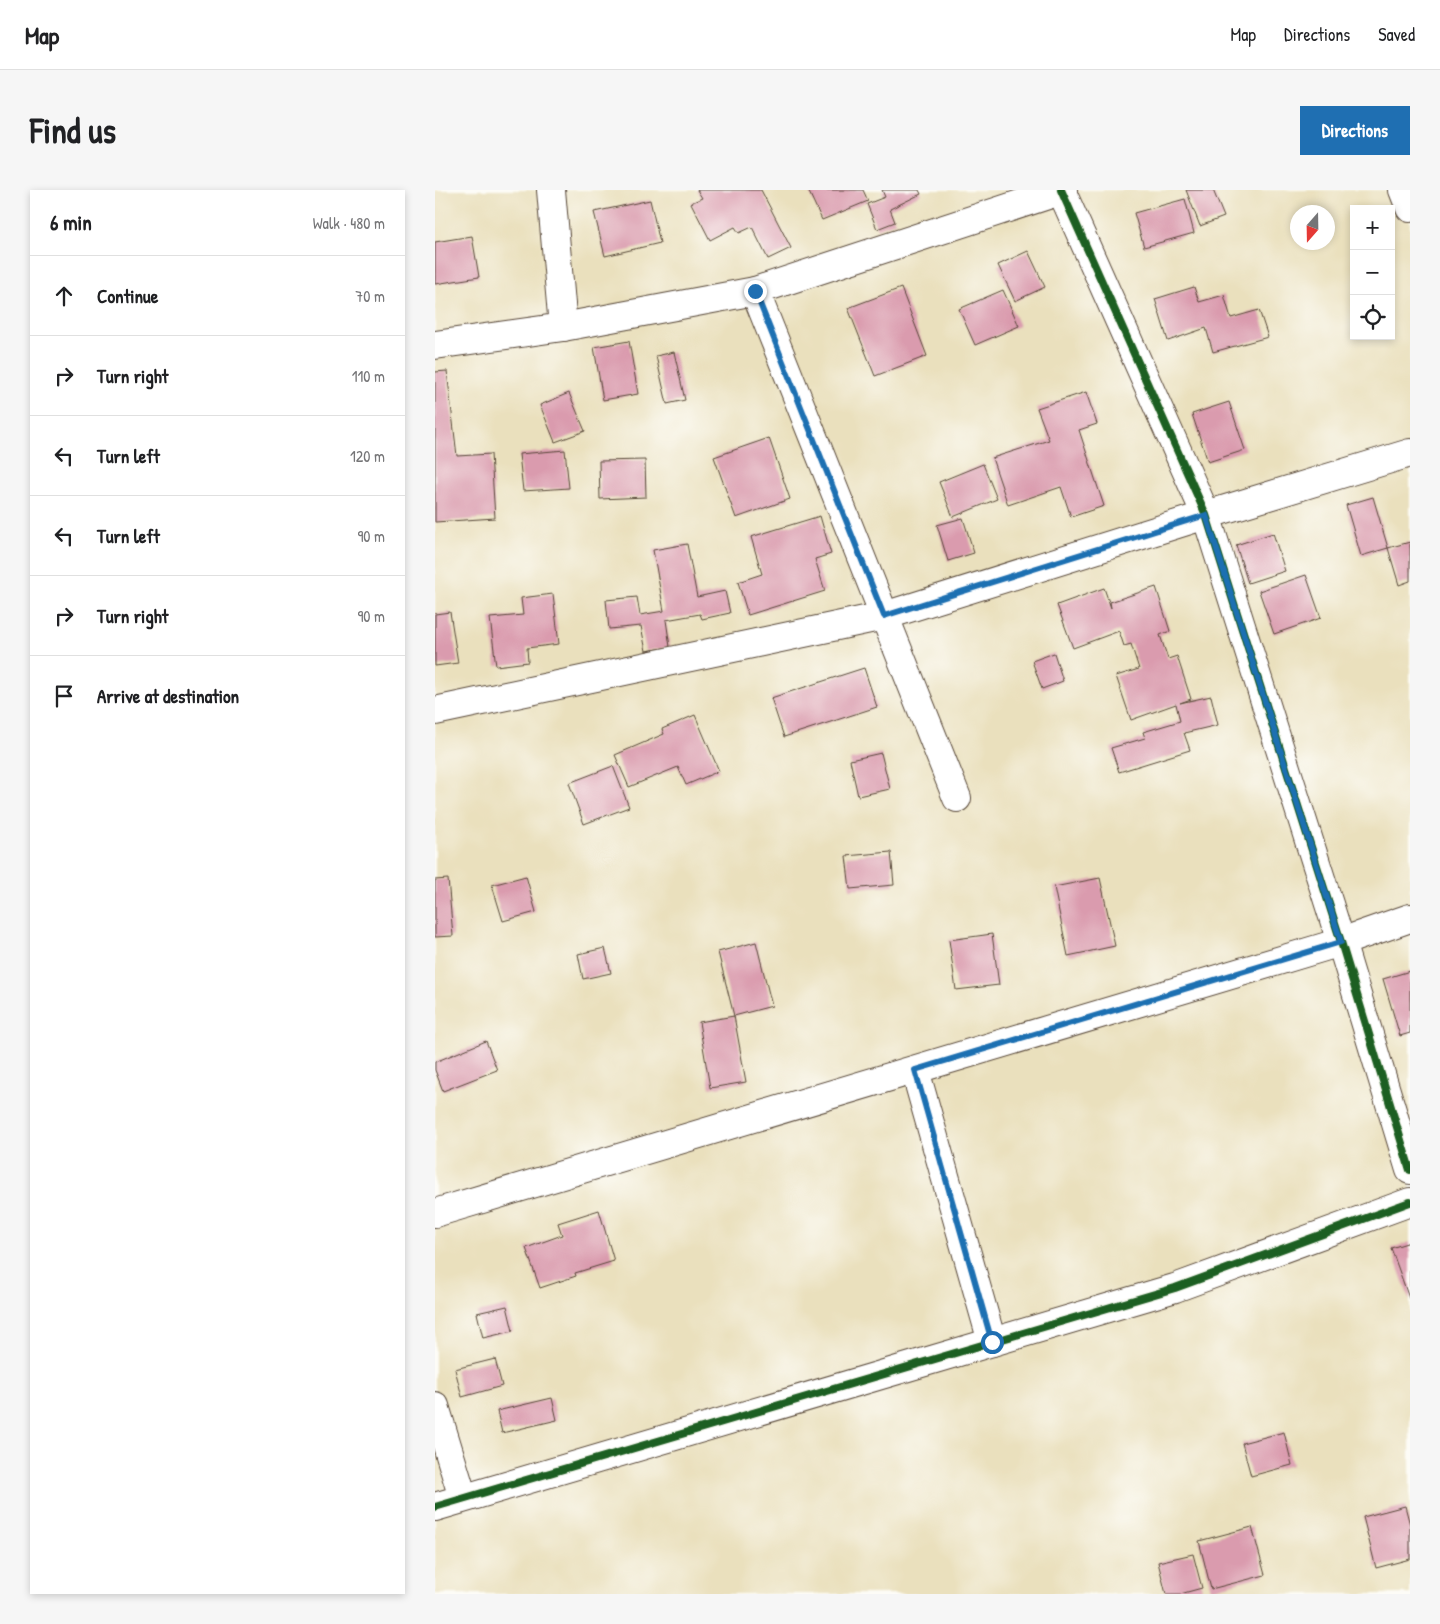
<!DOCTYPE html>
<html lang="en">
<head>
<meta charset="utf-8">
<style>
  :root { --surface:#fff; --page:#f6f6f6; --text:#202124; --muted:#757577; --line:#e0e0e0; --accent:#1f6fb2 }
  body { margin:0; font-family:"Patrick Hand",sans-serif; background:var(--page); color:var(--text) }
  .controls { position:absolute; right:15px; top:15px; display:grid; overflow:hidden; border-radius:0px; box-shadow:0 2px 8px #0003 }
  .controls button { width:45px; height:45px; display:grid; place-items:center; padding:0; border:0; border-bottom:1px solid var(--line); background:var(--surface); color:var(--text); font:25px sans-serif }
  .compass { position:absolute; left:855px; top:15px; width:45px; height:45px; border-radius:50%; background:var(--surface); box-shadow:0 2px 8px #0003; rotate:200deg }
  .stop { position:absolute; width:15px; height:15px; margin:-11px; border:4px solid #1f6fb2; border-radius:50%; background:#fff }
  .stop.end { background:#1f6fb2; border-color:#fff; box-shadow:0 1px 5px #0008 }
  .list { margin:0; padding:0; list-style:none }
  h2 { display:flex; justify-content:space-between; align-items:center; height:65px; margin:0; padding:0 20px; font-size:21px }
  h2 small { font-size:16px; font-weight:400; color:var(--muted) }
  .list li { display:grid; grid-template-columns:32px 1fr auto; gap:15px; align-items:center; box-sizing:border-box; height:80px; padding:0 20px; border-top:1px solid var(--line) }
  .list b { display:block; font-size:19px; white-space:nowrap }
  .list em { font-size:16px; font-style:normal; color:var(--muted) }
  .icon { flex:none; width:28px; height:28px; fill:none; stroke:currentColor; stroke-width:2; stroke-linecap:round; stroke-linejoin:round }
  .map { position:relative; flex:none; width:975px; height:1404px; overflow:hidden; border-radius:0px }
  header { display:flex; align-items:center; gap:30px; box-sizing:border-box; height:70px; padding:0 25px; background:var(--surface); border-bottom:1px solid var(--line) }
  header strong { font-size:24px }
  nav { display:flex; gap:28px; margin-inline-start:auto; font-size:18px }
  .intro { display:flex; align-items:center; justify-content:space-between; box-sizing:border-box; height:120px; padding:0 30px }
  h1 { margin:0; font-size:35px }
  .button { padding:12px 22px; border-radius:0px; background:var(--accent); color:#fff; font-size:18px; font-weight:700 }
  main { display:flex; gap:30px; padding:0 30px }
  aside { flex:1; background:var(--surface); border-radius:0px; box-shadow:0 2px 8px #0003 }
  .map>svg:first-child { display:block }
</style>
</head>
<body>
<header>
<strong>Map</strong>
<nav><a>Map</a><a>Directions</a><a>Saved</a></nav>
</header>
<div class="intro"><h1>Find us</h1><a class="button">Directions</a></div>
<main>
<aside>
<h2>6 min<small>Walk · 480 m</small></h2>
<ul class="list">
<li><svg class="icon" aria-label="ahead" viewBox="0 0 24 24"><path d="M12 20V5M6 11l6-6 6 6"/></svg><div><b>Continue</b></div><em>70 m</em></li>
<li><svg class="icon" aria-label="right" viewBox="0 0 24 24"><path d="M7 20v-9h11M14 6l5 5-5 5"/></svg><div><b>Turn right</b></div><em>110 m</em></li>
<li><svg class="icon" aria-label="left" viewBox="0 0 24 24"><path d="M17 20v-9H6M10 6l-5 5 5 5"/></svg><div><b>Turn left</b></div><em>120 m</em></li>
<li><svg class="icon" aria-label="left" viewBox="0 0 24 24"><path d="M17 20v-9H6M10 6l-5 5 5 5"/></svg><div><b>Turn left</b></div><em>90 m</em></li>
<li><svg class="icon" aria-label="right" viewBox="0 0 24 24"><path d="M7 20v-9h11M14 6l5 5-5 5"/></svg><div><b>Turn right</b></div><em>90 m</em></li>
<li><svg class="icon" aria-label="arrive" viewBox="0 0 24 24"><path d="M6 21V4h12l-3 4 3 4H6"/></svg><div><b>Arrive at destination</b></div></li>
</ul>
</aside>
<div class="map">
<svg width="975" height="1404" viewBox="0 0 975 1404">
  <rect width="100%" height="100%" fill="#fdfcf7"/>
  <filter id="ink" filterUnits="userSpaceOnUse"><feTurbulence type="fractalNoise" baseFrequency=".02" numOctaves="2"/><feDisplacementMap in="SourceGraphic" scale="10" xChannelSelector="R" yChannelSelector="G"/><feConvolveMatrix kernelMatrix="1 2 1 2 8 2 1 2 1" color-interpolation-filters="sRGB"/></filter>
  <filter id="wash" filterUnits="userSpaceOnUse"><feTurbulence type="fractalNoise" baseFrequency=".0096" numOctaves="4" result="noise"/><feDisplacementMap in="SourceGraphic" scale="20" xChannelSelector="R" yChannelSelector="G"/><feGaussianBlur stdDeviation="1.12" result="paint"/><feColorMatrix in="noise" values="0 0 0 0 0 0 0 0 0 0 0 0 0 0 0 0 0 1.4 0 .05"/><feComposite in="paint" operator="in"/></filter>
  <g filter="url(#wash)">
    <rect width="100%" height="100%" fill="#eae0bd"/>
    <g id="blocks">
      <g fill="#da9bae">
        <path d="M262,0h64l30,58 -23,11 -16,-32 -13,6 -4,-6 -25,13 -19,-37 11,-5z"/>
        <path d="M373,0h55l5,11 -46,19z"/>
        <path d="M447,0h37l2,4 -31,15 5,13 -18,7 -10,-25 18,-7z"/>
        <path d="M751,0h27l11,27 -24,9z"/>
        <path d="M750,9l9,34 -50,14 -10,-34z"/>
        <path d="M215,10l10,43 -55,13 -11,-44z"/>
        <path d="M37,46l7,41 -44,7v-42z"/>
        <path d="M593,61l17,36 -30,14 -17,-36z"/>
        <path d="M759,97l5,15 25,-7 7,23 28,-8 9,27 -55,15 -7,-24 -38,13 -13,-42z"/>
        <path d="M466,98l26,68 -52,20 -27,-68z"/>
        <path d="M568,100l16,36 -44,19 -16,-36z"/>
        <path d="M194,151l9,53 -35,6 -9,-53z"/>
        <path d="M239,162l11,48 -18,4 -11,-48z"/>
        <path d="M12,181l10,85 34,-2 4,64 -60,4v-150z"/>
        <path d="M651,202l11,32 -18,6 25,76 -33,11 -10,-30 -53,18 -16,-47 57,-18 -12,-32z"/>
        <path d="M134,203l16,38 -30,11 -15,-37z"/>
        <path d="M794,212l16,48 -37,12 -16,-48z"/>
        <path d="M334,248l21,61 -54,19 -22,-61z"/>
        <path d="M130,260l4,38 -46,3 -4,-37z"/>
        <path d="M210,270l1,37 -46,2 -1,-38z"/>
        <path d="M548,274l14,35 -44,18 -14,-35z"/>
        <path d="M938,307l15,51 -27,8 -15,-51z"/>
        <path d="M385,326l11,38 -16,5 10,32 -77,24 -10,-33 24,-8 -11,-37z"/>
        <path d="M528,328l11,35 -26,8 -11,-36z"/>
        <path d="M838,343l12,38 -37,12 -12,-38z"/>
        <path d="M975,352v39l-11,4 -11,-37z"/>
        <path d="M252,354l10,53 28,-6 5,22 -28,6 -2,-5 -34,6 4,27 -24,4 -5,-25 -32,3 -3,-29 31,-3 3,18 24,-4 -11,-61z"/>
        <path d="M871,385l15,43 -47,16 -15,-43z"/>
        <path d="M721,397l14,44 -10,4 8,24 9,-3 14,43 -11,4 31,-7 7,29 -34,8 6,17 -71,22 -8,-24 34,-10 -2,-6 37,-11 -4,-17 -45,16 -15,-44 23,-7 -8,-25 -7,2 -5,-15 -46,17 -16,-43 47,-17 7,20 -1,-6z"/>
        <path d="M118,404l6,50 -32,4 1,14 -32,4 -6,-48 33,-3 -2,-17z"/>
        <path d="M15,422l8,51 -23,3v-52z"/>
        <path d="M619,463l9,28 -21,8 -10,-28z"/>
        <path d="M429,478l13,39 -93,30 -13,-39z"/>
        <path d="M260,525l24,56 -33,14 -8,-18 -49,20 -14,-32 49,-21 -2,-5z"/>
        <path d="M446,563l9,36 -32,7 -8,-36z"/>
        <path d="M178,576l16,41 -45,17 -15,-41z"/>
        <path d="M456,662l3,33 -44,4 -4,-33z"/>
        <path d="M91,686l10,36 -33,9 -11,-36z"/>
        <path d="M665,688l15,68 -47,10 -14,-69z"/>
        <path d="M13,689l5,57 -18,1v-57z"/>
        <path d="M557,744l7,51 -43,5 -7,-50z"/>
        <path d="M321,752l16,64 -38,10 12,66 -36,6 -11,-66 35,-6 -16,-64z"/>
        <path d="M170,758l6,25 -28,6 -5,-25z"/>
        <path d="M975,781v62l-10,3 -17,-57z"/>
        <path d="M51,851l11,29 -54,21 -8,-21v-8z"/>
        <path d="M164,1020l15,51 -39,12 1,3 -36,12 -14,-40 36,-13 -4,-12z"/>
        <path d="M975,1052v59l-19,-53z"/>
        <path d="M72,1116l6,25 -30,7 -6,-25z"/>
        <path d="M60,1169l7,27 -40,11 -7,-28z"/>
        <path d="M117,1208l5,22 -55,13 -5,-22z"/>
        <path d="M849,1242l8,33 -41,11 -9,-33z"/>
        <path d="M970,1316l5,19v34l-34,9 -13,-51z"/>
        <path d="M817,1337l13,48 -54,14 -12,-48z"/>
        <path d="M758,1364l9,34 -22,6h-14l-8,-32z"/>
      </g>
    </g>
  </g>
  <g filter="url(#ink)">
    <use href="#blocks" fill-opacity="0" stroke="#554536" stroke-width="1"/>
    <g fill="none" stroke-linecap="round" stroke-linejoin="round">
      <defs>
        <g id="minor">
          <path d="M116,0l12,137"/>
          <path d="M626,0l145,325 135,427 69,228"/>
          <path d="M968,0l7,18"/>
          <path d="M320,101l202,507"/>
          <path d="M0,155l128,-18 192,-36 308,-101"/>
          <path d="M0,521l449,-95 322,-101 204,-62"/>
          <path d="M480,880l77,272"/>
          <path d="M0,1023l906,-271 69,-24"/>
          <path d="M0,1216l28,92"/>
          <path d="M0,1317l740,-219 235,-86"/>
        </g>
      </defs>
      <use href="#minor" stroke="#554536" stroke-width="30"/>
      <use href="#minor" stroke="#fff" stroke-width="28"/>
      <defs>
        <g id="cycleway">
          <path d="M626,0l145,325 135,427 69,228"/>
          <path d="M0,1317l740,-219 235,-86"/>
        </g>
      </defs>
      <use href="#cycleway" stroke="#fdfcf7" stroke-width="11"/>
      <use href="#cycleway" stroke="#1b5e20" stroke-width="8"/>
    </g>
  </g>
  <g fill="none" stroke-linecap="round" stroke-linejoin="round" filter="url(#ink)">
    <path stroke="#1f6fb2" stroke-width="6" d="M320,101l129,325 322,-101 135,427 -426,128 77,272"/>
  </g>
</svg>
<div class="controls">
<button>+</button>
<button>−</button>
<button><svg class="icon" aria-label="locate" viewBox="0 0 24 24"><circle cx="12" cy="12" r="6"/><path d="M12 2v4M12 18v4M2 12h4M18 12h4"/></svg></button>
</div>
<svg class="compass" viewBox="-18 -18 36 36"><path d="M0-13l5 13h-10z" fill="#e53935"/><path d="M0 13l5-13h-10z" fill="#757577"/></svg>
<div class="stop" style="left:557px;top:1152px"></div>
<div class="stop end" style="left:320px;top:101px"></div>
</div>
</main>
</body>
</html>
